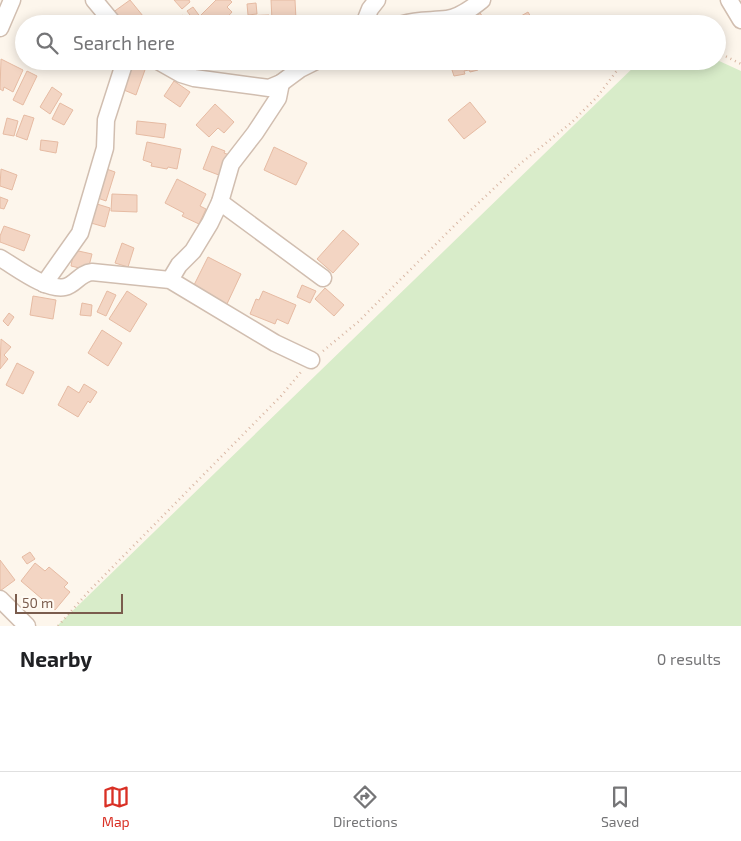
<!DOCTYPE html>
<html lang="en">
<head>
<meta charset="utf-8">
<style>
  :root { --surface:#fff; --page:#f6f6f6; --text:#202124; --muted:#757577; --line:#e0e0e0; --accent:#d93025 }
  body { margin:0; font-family:"Exo 2",sans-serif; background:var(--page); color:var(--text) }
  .scale { position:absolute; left:15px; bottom:12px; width:108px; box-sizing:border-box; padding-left:5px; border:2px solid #7a5c4d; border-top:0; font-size:14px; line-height:18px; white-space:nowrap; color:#7a5c4d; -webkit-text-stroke:4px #fffaf3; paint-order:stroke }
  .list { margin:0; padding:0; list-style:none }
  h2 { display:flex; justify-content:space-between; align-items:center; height:65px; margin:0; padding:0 20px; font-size:21px }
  h2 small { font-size:16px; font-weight:400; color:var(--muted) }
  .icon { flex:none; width:28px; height:28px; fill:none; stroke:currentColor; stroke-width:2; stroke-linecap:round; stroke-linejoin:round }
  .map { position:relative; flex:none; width:741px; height:626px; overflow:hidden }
  .search { position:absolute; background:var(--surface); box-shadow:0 2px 12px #0003; left:15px; right:15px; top:15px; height:55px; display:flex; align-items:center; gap:12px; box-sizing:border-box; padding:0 18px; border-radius:28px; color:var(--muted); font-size:19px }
  .sheet { height:145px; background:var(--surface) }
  nav { display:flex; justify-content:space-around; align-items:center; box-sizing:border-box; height:70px; border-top:1px solid var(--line); background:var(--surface); font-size:14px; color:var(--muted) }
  nav a { display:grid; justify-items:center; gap:2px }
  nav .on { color:var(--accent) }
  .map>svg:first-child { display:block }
</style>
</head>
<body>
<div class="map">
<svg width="741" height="626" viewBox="0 0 741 626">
  <rect width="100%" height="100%" fill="#fdf6ec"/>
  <path fill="#d8ecc9" d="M717,60l24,11v555h-684l583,-565h77z"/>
  <g fill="#f3d5c3" stroke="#e6bba3">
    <path d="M130,0l13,16 -10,8h-13l-8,-11z"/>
    <path d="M174,0h15l1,2 -8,7z"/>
    <path d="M216,0h14l2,2 -5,5 5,5 -11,12h-11l-9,-9z"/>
    <path d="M271,0h24l1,19 -24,1z"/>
    <path d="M256,3l1,11 -9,1 -1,-11z"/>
    <path d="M193,7l8,11 -6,4 -8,-11z"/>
    <path d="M479,11l8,13h-28z"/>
    <path d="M528,12l7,12h-28z"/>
    <path d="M182,15l12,9h-18z"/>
    <path d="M269,15v9h-31v-8z"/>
    <path d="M1,59l22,11 -10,22 -9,-5 -1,4 -3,-2z"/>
    <path d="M127,61h12l-1,3 8,3 -10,28 -17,-7z"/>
    <path d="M179,61h23l2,2 -8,11z"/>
    <path d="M449,61h27l2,9 -8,2 -1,-2 -5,1 1,3 -11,2z"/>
    <path d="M27,71l10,5 -14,29 -10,-5z"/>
    <path d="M174,81l16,11 -10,15 -16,-11z"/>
    <path d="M52,87l10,7 -12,20 -10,-7z"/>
    <path d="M470,102l16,20 -22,17 -16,-19z"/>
    <path d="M60,103l13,7 -9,15 -12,-6z"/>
    <path d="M215,104l19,18 -10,11 -6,-5 -9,9 -13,-12z"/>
    <path d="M24,115l10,3 -7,22 -11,-4z"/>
    <path d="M7,118l11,3 -4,15 -11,-2z"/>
    <path d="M137,121l29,3 -2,14 -28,-4z"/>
    <path d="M41,140l17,2 -2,11 -16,-3z"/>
    <path d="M147,142l34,7 -4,20 -9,-2 -1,2 -16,-3 1,-3 -9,-3z"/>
    <path d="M212,146l13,5 -1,2 8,3 -8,21 -21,-8z"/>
    <path d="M274,147l33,16 -11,22 -32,-15z"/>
    <path d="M101,167l14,5 -9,29 -14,-5z"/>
    <path d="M1,169l16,6 -5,15 -12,-4z"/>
    <path d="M177,179l29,15 -6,12 6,3 -7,15 -17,-8 2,-3 -19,-10z"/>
    <path d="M112,194l25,1v17l-26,-1z"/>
    <path d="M0,197l8,3 -4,9 -4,-1z"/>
    <path d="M97,204l13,4 -5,19 -14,-4z"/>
    <path d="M4,226l26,9 -6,16 -24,-9v-6z"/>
    <path d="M343,230l16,14 -26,29 -16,-14z"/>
    <path d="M122,243l12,5 -6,19 -13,-4z"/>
    <path d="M74,250l18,4 -4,16 -17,-4z"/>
    <path d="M208,257l33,17 -15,32 -34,-17z"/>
    <path d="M302,285l14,6 -6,12 -13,-6z"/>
    <path d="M325,288l19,17 -10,11 -19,-17z"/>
    <path d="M107,291l9,4 -10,21 -9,-4z"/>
    <path d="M127,291l20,13 -17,28 -21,-13z"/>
    <path d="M263,291l33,14 -8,19 -11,-5 -2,5 -25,-10 6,-15 3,1z"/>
    <path d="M33,296l23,4 -3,19 -23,-4z"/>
    <path d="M82,303l10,2 -1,11 -11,-1z"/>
    <path d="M9,313l5,4 -6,9 -5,-5z"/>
    <path d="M102,330l20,13 -14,23 -20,-13z"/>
    <path d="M1,339l10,8 -7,8 4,4 -8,10z"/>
    <path d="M17,363l17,9 -11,22 -17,-9z"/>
    <path d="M84,384l13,8 -7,11 -2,-2 -10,16 -20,-12 10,-19 11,7z"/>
    <path d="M30,552l5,7 -8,5 -5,-7z"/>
    <path d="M0,560l15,20 -15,11z"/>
    <path d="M35,563l10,8 4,-4 19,16 -4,4 6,5 -15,18 -34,-29z"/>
  </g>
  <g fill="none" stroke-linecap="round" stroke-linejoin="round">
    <defs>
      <g id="minor">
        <path d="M94,0l20,24"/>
        <path d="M729,0l12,20"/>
        <path d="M364,24l6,-15 7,-9"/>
        <path d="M403,24c15,-5 29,-3 44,-5 13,-2 25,-11 35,-19"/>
        <path d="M0,28l12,-28"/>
        <path d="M158,61l23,13 13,4 75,10 12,-5 19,-14 16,-8"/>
        <path d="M220,202l103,76"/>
        <path d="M0,258c16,9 46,33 65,29 10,-2 15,-14 27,-15l78,8 105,63 36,17"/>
        <path d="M170,280l9,-15 14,-14 17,-28 10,-21 11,-38 24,-31 23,-35 3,-15"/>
        <path d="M44,284l36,-51 25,-85 1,-28 19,-59"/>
        <path d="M0,599l27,27"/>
      </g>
    </defs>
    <use href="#minor" stroke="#d1beb0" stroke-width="19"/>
    <g stroke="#d9b8a5" stroke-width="2.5" stroke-dasharray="1 4" stroke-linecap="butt">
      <path d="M717,52l24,12"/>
      <path d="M323,351l35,-29 98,-98 65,-61 50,-40 26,-26 27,-36"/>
      <path d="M58,626l31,-35 192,-195 20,-24"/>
    </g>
    <use href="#minor" stroke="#fff" stroke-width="16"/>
  </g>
</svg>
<div class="scale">50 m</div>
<div class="search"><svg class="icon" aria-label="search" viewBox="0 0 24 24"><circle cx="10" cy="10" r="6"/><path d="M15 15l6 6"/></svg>Search here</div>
</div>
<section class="sheet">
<h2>Nearby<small>0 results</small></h2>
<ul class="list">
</ul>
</section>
<nav>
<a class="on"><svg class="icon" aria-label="map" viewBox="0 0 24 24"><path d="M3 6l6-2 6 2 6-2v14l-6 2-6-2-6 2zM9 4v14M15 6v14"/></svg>Map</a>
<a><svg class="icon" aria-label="directions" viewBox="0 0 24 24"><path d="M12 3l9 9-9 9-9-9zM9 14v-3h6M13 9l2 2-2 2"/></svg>Directions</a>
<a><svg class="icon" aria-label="saved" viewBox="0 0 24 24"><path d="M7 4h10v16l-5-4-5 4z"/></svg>Saved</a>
</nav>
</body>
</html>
